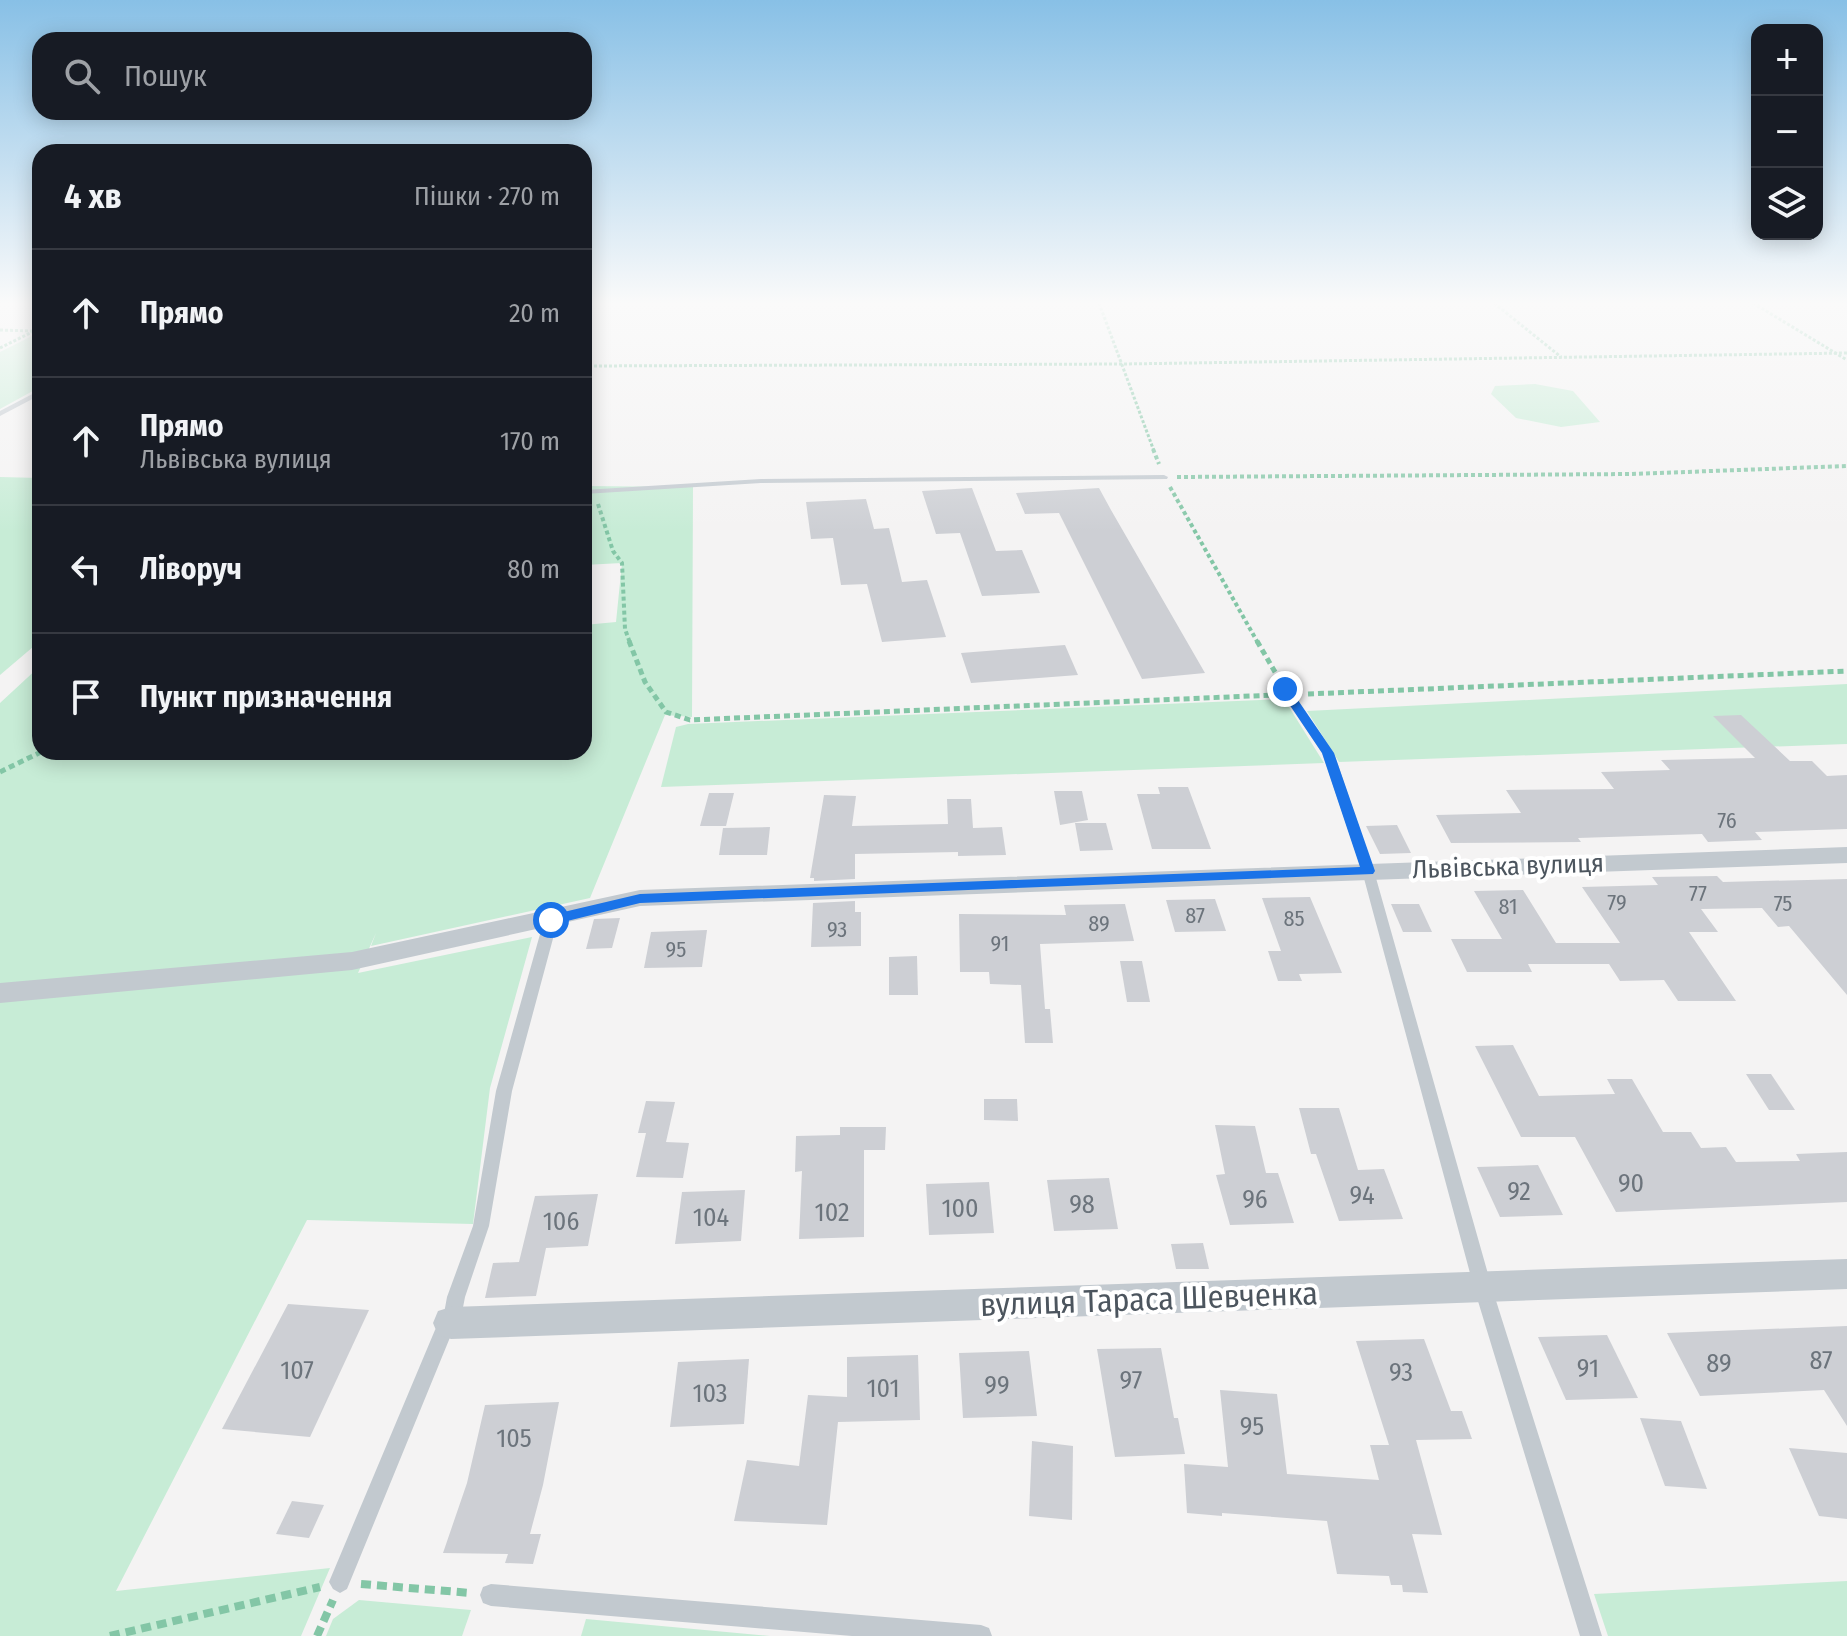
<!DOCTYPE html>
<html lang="uk">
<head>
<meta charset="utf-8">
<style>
  :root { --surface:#171b24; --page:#20242c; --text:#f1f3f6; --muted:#9ea1a6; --line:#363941 }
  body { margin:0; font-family:"Fira Sans Condensed",sans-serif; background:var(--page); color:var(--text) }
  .controls { position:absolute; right:24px; top:24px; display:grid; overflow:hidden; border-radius:16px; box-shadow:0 4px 20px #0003 }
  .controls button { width:72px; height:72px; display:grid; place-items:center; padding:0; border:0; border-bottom:2px solid var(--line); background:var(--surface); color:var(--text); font:40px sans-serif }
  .stop { position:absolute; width:24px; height:24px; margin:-18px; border:6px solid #1a73e8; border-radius:50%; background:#fff }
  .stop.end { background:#1a73e8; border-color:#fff; box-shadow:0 2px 8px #0008 }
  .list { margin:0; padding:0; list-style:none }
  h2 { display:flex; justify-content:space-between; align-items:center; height:104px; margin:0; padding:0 32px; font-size:34px }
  h2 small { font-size:26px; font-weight:400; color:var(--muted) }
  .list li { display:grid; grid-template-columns:52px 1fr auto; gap:24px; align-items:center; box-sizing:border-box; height:128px; padding:0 32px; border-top:2px solid var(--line) }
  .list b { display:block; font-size:30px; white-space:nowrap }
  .list p { margin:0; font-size:26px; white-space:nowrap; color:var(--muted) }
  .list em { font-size:26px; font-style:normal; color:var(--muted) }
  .icon { flex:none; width:44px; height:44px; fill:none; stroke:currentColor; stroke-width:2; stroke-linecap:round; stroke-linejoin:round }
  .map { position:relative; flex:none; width:1847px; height:1636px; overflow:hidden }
  .search { position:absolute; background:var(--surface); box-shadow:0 4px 20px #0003; left:32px; top:32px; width:560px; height:88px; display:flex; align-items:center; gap:20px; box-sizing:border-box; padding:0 28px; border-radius:24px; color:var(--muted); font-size:30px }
  .panel { position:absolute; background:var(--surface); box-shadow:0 4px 20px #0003; left:32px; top:144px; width:560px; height:616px; border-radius:24px }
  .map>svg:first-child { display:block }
</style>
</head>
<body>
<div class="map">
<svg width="1847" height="1636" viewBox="0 0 1847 1636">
  <rect width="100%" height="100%" fill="#f4f3f3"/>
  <g fill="#c7ecd6">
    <path d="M40,332v55l-40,22v-57z"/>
    <path d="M1535,384l38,7 27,31 -39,5 -45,-9 -25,-24 4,-8z"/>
    <path d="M0,477l40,1v163l-40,34z"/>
    <path d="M584,486l109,1 -1,230 -27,-2 -75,183 -219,48 5,-13 -18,40 174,-36 -42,151 -17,136 -166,-4 -191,371 214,-23 -29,68h-301v-933l40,-37v86h544v-127l32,-3 6,-59 -38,2z"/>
    <path d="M1847,684v60l-508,18 -32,-51z"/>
    <path d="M1284,699l40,64 -663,24 15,-60 12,-3z"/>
    <path d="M1847,1581v55h-239l-14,-42z"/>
    <path d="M359,1600l112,10 -9,26h-136l7,-17z"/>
    <path d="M586,1619l184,17h-189z"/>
  </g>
  <g fill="#cdcfd4">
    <path d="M972,488l24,63 26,-1 18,43 -58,3 -22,-63 -24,1 -14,-43z"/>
    <path d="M1099,488l12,22 94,163 -63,6 -83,-166 -34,1 -9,-21z"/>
    <path d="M866,499l8,30 15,-1 13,54 25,-2 19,57 -64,5 -15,-58 -26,1 -8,-47 -22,1 -5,-37z"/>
    <path d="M1065,645l13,30 -107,8 -10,-30z"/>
    <path d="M1741,715l49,46h22l15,15 20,-1v54l-92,3 7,8 -54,2 -6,-8 -124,4 3,4 -130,1 -15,-28 85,-2 -15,-23 108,-1 -13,-17 69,-2 -9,-10 94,-2 -42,-42z"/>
    <path d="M1158,787h30l23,62h-59l-15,-55h23z"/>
    <path d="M1054,791h28l6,29 -28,5z"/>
    <path d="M709,793h25l-8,33h-26z"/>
    <path d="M824,795l32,1 -4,30 96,-2 -1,-25h24l2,29 29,-1 4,28 -48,1v-4l-103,2v25l-41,2v-3h-4z"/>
    <path d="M1075,823h31l7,27 -33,1z"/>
    <path d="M1397,825l14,28 -31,1 -14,-28z"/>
    <path d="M770,827l-3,28h-48l4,-27z"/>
    <path d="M1717,876l6,6 124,-3v116l-58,-69 -11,1 -16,-19 -61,1 17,23h-29l47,69h-58l-14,-21 -44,1 -11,-17h-81l4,8h-65l-16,-33h51l-28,-48 49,-1 33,53h64l-38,-56 76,-2 -6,-8z"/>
    <path d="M1310,897l32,76 -43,1 3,7h-24l-10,-30h13l-19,-53z"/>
    <path d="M1215,899l11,32 -51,1 -9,-32z"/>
    <path d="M855,901v11h6v34l-50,1 2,-44z"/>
    <path d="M1125,904l9,37 -94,3 5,65h5l3,34h-28l-4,-58 -31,-1 -1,-12h-29l-1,-58 107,1 -2,-10z"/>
    <path d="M1391,904h28l13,28h-29z"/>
    <path d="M620,918l-8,30 -26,1 8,-30z"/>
    <path d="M707,930l-5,37 -58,1 7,-36z"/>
    <path d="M917,956l1,39h-29v-38z"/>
    <path d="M1120,961h22l8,41h-23z"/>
    <path d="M1513,1045l26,51 76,-2 -8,-15h25l31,53h28l10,16 25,-1 10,15 64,-1 -4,-7 51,-2v50l-231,10 -41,-75h-54l-46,-91z"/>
    <path d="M1746,1074h25l24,36h-26z"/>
    <path d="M984,1099h33l1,22 -34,-1z"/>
    <path d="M646,1101l29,1 -9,40 23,1 -6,35 -47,-1 10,-44h-8z"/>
    <path d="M1299,1108h40l19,62 26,-1 19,50 -64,2 -23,-67h-5z"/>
    <path d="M1215,1125l40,1 11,47h12l16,50 -64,2 -14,-50 9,-1z"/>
    <path d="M840,1127h46l-1,23h-21v87l-65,2 3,-68 -7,1 1,-36 44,-1z"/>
    <path d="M1538,1165l25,50 -63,2 -23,-50z"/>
    <path d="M1109,1178l9,51 -64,2 -7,-51z"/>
    <path d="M989,1182l5,51 -65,2 -3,-51z"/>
    <path d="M745,1190l-4,51 -66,3 7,-52z"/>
    <path d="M598,1194l-10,52 -42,2 -10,48 -51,2 8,-35 26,-1 16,-66z"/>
    <path d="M1203,1243l6,26h-33l-5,-25z"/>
    <path d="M288,1304l81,6 -59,127 -88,-8z"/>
    <path d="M1847,1326v100l-23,-36 -124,6 -33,-63z"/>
    <path d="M1607,1335l31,63 -72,2 -28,-63z"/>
    <path d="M1424,1339l27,72h11l10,28 -56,1 26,95 -30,-1 16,59 -25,-1 -1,-7h-11l-2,-9 -52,-2 -10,-53 -105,-8v3l-35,-3 -3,-49 44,3 -8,-77 57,4 10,80 92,6 -9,-35h19l-33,-104z"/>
    <path d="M1161,1348l13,70h4l7,36 -70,3 -18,-108z"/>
    <path d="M1029,1351l8,65 -74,2 -4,-65z"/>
    <path d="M918,1355l2,65 -82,2 -11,103 -93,-4 13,-61 52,6 9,-71 39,2v-40z"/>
    <path d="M749,1359l-5,65 -74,3 8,-65z"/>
    <path d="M559,1402l-16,83 -13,49h11l-8,30 -28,-1 3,-9 -65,-1 24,-70 18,-78z"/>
    <path d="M1640,1418l41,3 26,68 -42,-3z"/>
    <path d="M1032,1441l41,5 -1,74 -43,-4z"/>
    <path d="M1789,1448l58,5v66l-28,-3z"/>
    <path d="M292,1501l32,4 -15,33 -33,-4z"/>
  </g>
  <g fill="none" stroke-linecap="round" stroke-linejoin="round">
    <g stroke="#83c6a6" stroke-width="3" stroke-dasharray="3 2" stroke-linecap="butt">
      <path d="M1099,303l55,148"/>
      <path d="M1494,303l67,54"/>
      <path d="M1753,303l94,57"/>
      <path d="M0,330l32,1"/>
      <path d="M0,348l40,-20"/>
      <path d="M584,366l539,-2 724,-11"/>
    </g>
    <g stroke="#83c6a6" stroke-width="4" stroke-dasharray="4 3" stroke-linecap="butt">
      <path d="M1153,449l6,15"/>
      <path d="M1177,477l454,-3 216,-8"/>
      <path d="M1170,487l88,156"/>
      <path d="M598,504l15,47 9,12 3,66 5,14"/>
    </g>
    <g stroke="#83c6a6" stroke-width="5" stroke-dasharray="6 4" stroke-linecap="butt">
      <path d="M629,641l16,41 21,30 24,8 585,-25"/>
      <path d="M1257,641l25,43"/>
      <path d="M1308,694l539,-23"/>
      <path d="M0,772l41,-20"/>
    </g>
    <g stroke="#83c6a6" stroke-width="8" stroke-dasharray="10 6" stroke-linecap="butt">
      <path d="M361,1584l110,9"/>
      <path d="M110,1636l210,-49"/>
      <path d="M317,1636l16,-36"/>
    </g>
    <g fill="#c2c9cf" fill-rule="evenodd">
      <path d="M40,390v5l-40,21v-5z"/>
      <path d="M1164,475l4,2 -1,2 -406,4 -177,11v-4l177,-11z"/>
      <path d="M1288,692l4,1 42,60 40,118 118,417 110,348h-22l-106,-348 -112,-417 -40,-118 -39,-58z"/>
      <path d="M551,916l5,1 2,3 -46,171 -23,135 -24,71 -5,26 -9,12 -104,254 -7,4 -7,-4 -4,-7 106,-252 8,-11 4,-22 26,-71 23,-135 48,-171 2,-3z"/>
      <path d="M491,1584l490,41 8,3 3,8h-140l-361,-30 -8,-3 -3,-8 3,-8z"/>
    </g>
    <g fill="#c2c9cf" fill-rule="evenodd">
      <path d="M1847,847v16l-1207,43 -288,64 -352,33v-20l352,-31 288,-62z"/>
      <path d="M1847,1259v30l-1396,50 -13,-4 -5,-12 5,-12 13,-4z"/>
    </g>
  </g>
  <linearGradient id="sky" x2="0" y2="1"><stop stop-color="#88c0e6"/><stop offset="0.57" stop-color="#fafafa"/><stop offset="1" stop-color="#fafafa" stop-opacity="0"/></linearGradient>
  <rect width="1847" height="532" fill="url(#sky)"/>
  <path fill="#1a73e8" d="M1285,686l4,1 45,66 41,118 -2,3 -733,29 -89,22 -7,-5 7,-5 89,-21 720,-27 -38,-114 -43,-64z"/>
  <g text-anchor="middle" stroke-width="8" stroke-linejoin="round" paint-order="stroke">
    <g font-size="22" fill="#6c747c">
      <text x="1727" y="828">76</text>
      <text x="1698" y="901">77</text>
      <text x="1617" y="910">79</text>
      <text x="1783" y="911">75</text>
      <text x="1508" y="914">81</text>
      <text x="1195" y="923">87</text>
      <text x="1294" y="926">85</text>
      <text x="1099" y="931">89</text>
      <text x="837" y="937">93</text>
      <text x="1000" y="951">91</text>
      <text x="676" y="957">95</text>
    </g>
    <g font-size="26" fill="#4c555e" stroke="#fff">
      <text transform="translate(1508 866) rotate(-2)" y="9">Львівська вулиця</text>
    </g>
    <g font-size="26" fill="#6c747c">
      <text x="1631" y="1192">90</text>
      <text x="1519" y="1200">92</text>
      <text x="1362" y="1204">94</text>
      <text x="1255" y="1208">96</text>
      <text x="1082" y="1213">98</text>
      <text x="960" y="1217">100</text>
      <text x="832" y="1221">102</text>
      <text x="711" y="1226">104</text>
      <text x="561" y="1230">106</text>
      <text x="1821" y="1369">87</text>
      <text x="1719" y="1372">89</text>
      <text x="1588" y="1377">91</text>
      <text x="297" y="1379">107</text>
      <text x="1401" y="1381">93</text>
      <text x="1131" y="1389">97</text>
      <text x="997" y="1394">99</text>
      <text x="883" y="1397">101</text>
      <text x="710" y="1402">103</text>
      <text x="1252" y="1435">95</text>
      <text x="514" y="1447">105</text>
    </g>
    <g font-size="32" fill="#4c555e" stroke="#fff">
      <text transform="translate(1149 1299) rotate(-2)" y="11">вулиця Тараса Шевченка</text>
    </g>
  </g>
</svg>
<div class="controls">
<button>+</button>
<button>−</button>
<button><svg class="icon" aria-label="layers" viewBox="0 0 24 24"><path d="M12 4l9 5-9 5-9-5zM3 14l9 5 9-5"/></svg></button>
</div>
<div class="stop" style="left:551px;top:920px"></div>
<div class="stop end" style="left:1285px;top:689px"></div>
<div class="search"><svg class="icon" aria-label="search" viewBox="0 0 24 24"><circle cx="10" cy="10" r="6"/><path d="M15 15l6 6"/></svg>Пошук</div>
<section class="panel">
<h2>4 хв<small>Пішки · 270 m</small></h2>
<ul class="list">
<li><svg class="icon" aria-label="ahead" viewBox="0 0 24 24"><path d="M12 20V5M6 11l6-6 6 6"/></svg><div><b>Прямо</b></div><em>20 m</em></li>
<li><svg class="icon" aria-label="ahead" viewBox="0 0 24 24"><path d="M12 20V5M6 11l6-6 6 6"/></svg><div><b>Прямо</b><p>Львівська вулиця</p></div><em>170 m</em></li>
<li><svg class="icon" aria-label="left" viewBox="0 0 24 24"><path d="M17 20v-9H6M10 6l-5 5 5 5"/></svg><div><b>Ліворуч</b></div><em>80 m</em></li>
<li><svg class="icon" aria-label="arrive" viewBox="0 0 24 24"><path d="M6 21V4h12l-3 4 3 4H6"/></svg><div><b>Пункт призначення</b></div></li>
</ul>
</section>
</div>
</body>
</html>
